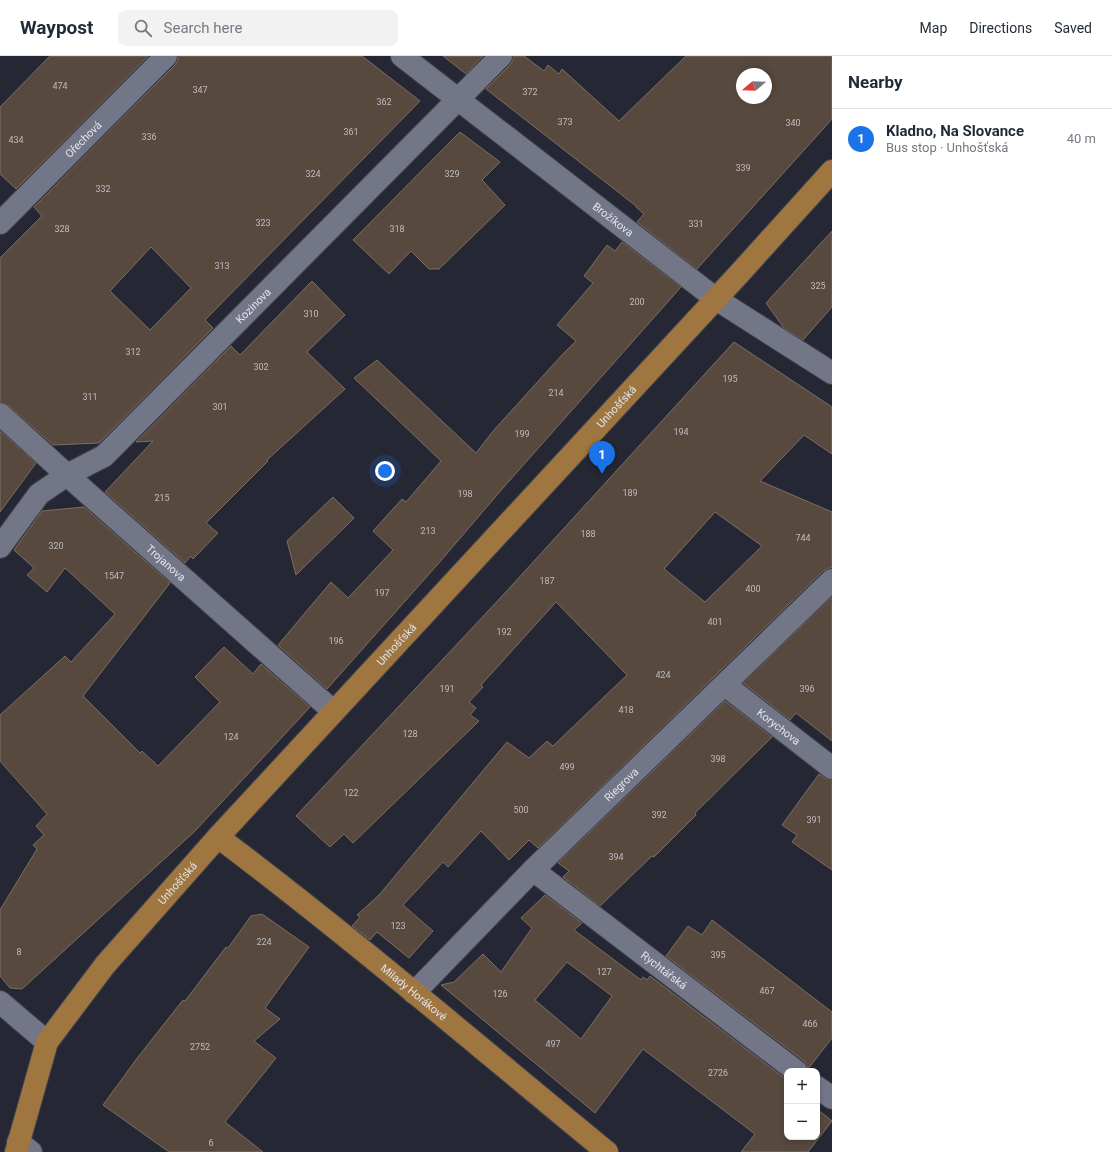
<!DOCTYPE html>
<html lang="en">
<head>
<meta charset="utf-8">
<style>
  :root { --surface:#fff; --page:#f2f2f3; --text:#1f2937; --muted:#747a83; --line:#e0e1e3; --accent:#1a73e8 }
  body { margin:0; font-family:Roboto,sans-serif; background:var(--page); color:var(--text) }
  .controls { position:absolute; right:12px; bottom:12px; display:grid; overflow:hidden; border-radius:8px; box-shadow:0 2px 6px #0003 }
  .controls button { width:36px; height:36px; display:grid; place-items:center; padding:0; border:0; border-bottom:1px solid var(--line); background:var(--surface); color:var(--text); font:20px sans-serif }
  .compass { position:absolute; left:736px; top:12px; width:36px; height:36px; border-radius:50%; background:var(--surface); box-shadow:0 2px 6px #0003; rotate:251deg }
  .you { position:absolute; left:385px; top:415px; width:14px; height:14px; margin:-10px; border:3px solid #fff; border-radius:50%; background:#1a73e8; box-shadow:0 0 0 6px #1a73e833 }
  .badge { display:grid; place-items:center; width:26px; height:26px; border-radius:50%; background:var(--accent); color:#fff; font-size:13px; font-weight:700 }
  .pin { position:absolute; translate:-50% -33px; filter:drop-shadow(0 1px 2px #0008) }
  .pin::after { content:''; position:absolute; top:21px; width:14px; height:12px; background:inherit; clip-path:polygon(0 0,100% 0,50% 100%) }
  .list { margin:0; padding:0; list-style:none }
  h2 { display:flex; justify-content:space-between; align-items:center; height:52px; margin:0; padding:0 16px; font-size:17px }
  h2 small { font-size:13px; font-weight:400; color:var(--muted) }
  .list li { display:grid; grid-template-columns:26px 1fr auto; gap:12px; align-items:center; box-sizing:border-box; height:60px; padding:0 16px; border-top:1px solid var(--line) }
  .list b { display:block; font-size:15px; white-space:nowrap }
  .list p { margin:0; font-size:13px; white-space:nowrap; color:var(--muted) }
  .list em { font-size:13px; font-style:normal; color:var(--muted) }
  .icon { flex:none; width:22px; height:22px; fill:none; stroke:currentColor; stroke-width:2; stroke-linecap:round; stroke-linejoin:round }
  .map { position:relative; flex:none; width:832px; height:1096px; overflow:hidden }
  header { display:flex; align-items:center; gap:24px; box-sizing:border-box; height:56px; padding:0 20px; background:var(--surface); border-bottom:1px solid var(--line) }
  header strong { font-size:19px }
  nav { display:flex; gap:22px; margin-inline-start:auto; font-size:14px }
  .search { width:280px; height:36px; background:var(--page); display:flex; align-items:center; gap:10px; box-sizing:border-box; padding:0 14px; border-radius:8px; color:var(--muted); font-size:15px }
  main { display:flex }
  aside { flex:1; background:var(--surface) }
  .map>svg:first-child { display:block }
</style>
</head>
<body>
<header>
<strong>Waypost</strong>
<div class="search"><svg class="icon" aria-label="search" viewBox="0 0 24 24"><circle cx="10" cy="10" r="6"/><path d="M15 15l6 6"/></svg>Search here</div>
<nav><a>Map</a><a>Directions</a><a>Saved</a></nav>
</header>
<main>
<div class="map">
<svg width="832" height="1096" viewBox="0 0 832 1096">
  <rect width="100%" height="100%" fill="#252735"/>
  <g fill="#57493e" stroke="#7d6e62" fill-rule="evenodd">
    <path d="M50,0h98l-132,133 -16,-15v-67z"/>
    <path d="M178,0h184l58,45 -215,219 8,8 -114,115 -46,2 -45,-40 -8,-3v-144l42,-42 -8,-9 141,-142 3,-5zM151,191l40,41 -41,42 -40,-39z"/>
    <path d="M443,0h40l-17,18z"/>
    <path d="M513,0h11l20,15 4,-6 11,9 3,-5 57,52 67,-65h146v63l-135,150 -60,-47 7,-8 -8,-7v-1l-150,-117 24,-24 3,-5zM742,18h24v24h-24z"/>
    <path d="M460,76l40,30 -18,18 23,25 -66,64h-10l-18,-18 -22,23 -36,-34z"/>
    <path d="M832,175v76l-29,33 -19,-12 -18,-25z"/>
    <path d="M622,186l59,45 -178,201 -65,76 -111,125 -49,-44 53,-63 17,16 45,-48 -20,-19 29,-32 4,3 35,-41 -87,-83 23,-18 99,93 18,-23 67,-74 15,-15 -19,-16 36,-42 -9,-7 23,-31 8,6z"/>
    <path d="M312,225l33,34 -38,37 38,37 -78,71 1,1 -62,62 12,10 -25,26 -2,-3 -6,7 -80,-71 48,-51 -17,1 95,-96 9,9z"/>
    <path d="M734,286l98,65v47l-28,-19 -44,46 72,31v56h-3l-6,3 -285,277 -9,-8 -20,20 -28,-29 -33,36 -5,-5 -40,43 30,26 -24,27 -32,-26 -7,8 -18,-14 8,-9 -3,-2 22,-20 128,-153 22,16 18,-17 6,5 74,-71 -71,-73 -75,83 2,2 -14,15 7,6 -6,7 9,6 -126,122 -9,-9 -14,13 -34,-31 208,-222zM715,456l47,34 -57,56 -41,-33z"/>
    <path d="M0,375l36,32 -36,49z"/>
    <path d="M333,441l21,21 -58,57 -9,-34z"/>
    <path d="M84,451l86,76 -87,113 57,57 2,-2 16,15 62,-64 -25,-25 29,-30 29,27 8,-10 49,43 -115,124 -173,158 -12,-1 -10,-12v-66l37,-61 -4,-4 11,-10 -8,-9 11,-12 -47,-53v-46l65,-59 6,6 44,-48 -50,-46 -18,24 -20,-17 7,-7 -20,-18 28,-39z"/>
    <path d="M832,541v144l-36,-28 -6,7 -47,-37z"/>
    <path d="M725,645l47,36 -77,76 1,2 -42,42 -2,-1 -52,50 -37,-29 6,-6 -11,-8z"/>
    <path d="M819,718l6,4 7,2v90l-40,-28 5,-7 -15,-10z"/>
    <path d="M545,839l37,28 -8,7 67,50 2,-3 4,3 3,-4 137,104v57h30v-28l15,12 -24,31h-67l14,-18 -112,-85 -48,64 -154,-128 13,-3 29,-28 18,18 31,-44 -11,-10zM567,906l45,34 -31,43 -46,-39z"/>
    <path d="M262,858l47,33 -44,61 15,11 -26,22 22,17 -51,64 38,30h-94l-66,-47 35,-48 45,-57 2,1 41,-54 2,1 23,-32z"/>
    <path d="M712,864l120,92v26l-24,31 -1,-3 -3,-5 -138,-105 22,-30 14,9z"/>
  </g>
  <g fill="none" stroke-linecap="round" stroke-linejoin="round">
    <defs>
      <g id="minor">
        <path id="s1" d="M402,0l314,243 116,74"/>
        <path id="s2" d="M0,167l166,-167"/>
        <path id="s3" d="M0,358l67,61 266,236"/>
        <path id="s4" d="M0,491l39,-53 28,-19 37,-19 397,-400"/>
        <path id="s5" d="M725,629l107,83"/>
        <path id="s6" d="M533,814l263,201"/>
        <path id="s7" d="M414,937l119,-123 299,-290"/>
        <path d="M0,946l47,40"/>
        <path d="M817,1031l15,11"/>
        <path d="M18,1086l13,10"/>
      </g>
      <g id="major">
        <path id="s8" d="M218,781c133,100 260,209 389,315"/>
        <path id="s9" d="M16,1096l31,-110 58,-77 113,-128 520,-562 94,-104"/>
      </g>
    </defs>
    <use href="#minor" stroke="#41434e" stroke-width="24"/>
    <use href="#major" stroke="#41434e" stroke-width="24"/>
    <use href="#minor" stroke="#737687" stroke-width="22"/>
    <use href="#major" stroke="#9f7640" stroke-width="22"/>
  </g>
  <g text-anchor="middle" stroke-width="3" stroke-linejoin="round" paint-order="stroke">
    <g font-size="9" fill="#bebcc1">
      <text x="60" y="33">474</text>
      <text x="200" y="37">347</text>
      <text x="530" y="39">372</text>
      <text x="384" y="49">362</text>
      <text x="565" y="69">373</text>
      <text x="793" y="70">340</text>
      <text x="351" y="79">361</text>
      <text x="149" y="84">336</text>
      <text x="16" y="87">434</text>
      <text x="743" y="115">339</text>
      <text x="313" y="121">324</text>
      <text x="452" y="121">329</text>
      <text x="103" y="136">332</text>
      <text x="263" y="170">323</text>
      <text x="696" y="171">331</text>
      <text x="62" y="176">328</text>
      <text x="397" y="176">318</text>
      <text x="222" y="213">313</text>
      <text x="818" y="233">325</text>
      <text x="637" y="249">200</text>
      <text x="311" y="261">310</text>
      <text x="133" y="299">312</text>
      <text x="261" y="314">302</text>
      <text x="730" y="326">195</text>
      <text x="556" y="340">214</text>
      <text x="90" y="344">311</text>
      <text x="220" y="354">301</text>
      <text x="681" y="379">194</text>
      <text x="522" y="381">199</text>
      <text x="630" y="440">189</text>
      <text x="465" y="441">198</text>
      <text x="162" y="445">215</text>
      <text x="428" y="478">213</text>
      <text x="588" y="481">188</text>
      <text x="803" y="485">744</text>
      <text x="56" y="493">320</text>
      <text x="114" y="523">1547</text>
      <text x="547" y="528">187</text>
      <text x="753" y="536">400</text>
      <text x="382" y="540">197</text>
      <text x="715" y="569">401</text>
      <text x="504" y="579">192</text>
      <text x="336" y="588">196</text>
      <text x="663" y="622">424</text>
      <text x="447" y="636">191</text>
      <text x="807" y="636">396</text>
      <text x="626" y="657">418</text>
      <text x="410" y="681">128</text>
      <text x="231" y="684">124</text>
      <text x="718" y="706">398</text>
      <text x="567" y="714">499</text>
      <text x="351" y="740">122</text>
      <text x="521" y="757">500</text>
      <text x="659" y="762">392</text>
      <text x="814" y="767">391</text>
      <text x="616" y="804">394</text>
      <text x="398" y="873">123</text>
      <text x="264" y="889">224</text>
      <text x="19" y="899">8</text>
      <text x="718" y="902">395</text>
      <text x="604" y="919">127</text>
      <text x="767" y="938">467</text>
      <text x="500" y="941">126</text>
      <text x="810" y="971">466</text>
      <text x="553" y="991">497</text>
      <text x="200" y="994">2752</text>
      <text x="718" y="1020">2726</text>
      <text x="211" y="1090">6</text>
    </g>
    <g font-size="11" fill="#e1e3ed" stroke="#0f1017">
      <text dy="4" stroke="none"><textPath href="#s2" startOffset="118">Ořechová</textPath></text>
      <text dy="4" stroke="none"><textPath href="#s1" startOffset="267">Brožíkova</textPath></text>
      <text dy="4" stroke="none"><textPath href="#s4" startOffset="353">Kozinova</textPath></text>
      <text dy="4" stroke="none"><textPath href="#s9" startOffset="968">Unhošťská</textPath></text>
      <text dy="4" stroke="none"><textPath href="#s3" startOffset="223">Trojanova</textPath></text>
      <text dy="4" stroke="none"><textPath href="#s9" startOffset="644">Unhošťská</textPath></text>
      <text dy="4" stroke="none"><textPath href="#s5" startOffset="68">Korychova</textPath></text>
      <text dy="4" stroke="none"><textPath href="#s7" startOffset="294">Riegrova</textPath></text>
      <text dy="4" stroke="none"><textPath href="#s9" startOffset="320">Unhošťská</textPath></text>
      <text dy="4" stroke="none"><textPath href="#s6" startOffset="165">Rychtářská</textPath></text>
      <text dy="4" stroke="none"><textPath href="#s8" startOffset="250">Milady Horákové</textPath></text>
    </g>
  </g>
</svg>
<div class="controls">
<button>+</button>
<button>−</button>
</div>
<svg class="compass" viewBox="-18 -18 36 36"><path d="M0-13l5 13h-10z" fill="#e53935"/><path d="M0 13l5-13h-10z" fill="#747a83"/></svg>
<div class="you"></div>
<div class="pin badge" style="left:602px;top:418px">1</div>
</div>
<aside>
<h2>Nearby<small></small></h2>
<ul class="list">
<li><span class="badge">1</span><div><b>Kladno, Na Slovance</b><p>Bus stop · Unhošťská</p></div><em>40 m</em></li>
</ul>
</aside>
</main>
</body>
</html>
